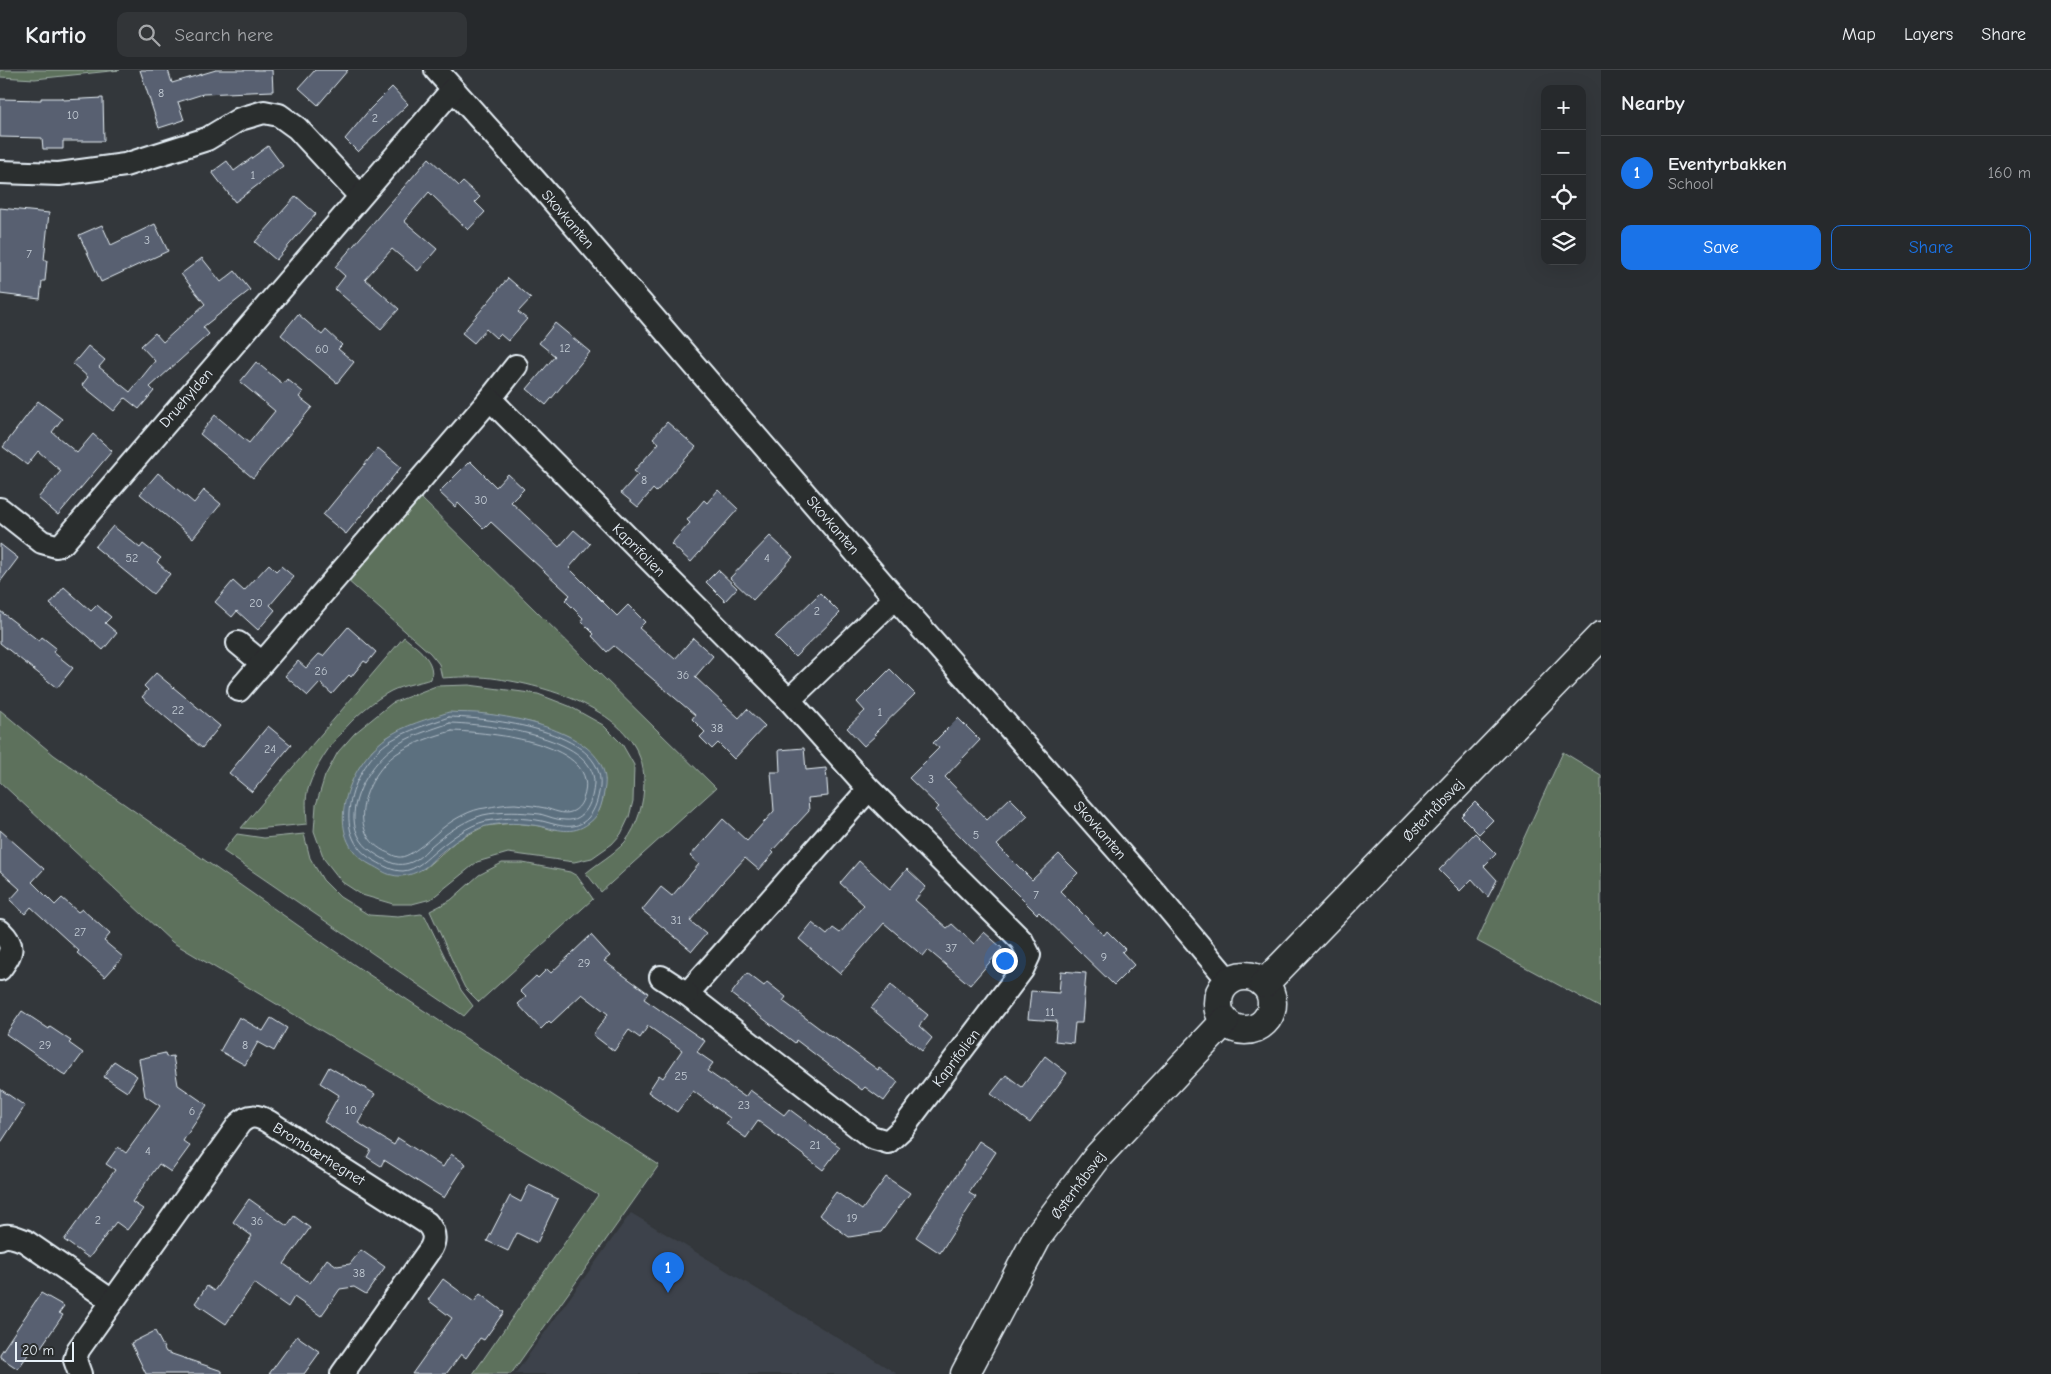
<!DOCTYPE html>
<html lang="en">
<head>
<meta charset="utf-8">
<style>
  :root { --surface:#26292c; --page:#323538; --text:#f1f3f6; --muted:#a4a6a9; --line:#424548; --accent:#1a73e8 }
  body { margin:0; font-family:"Comic Neue",sans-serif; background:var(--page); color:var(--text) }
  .controls { position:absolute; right:15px; top:15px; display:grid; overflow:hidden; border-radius:10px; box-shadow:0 5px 20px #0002 }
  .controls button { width:45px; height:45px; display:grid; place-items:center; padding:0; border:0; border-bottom:1px solid var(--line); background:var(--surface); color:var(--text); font:25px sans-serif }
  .scale { position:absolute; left:15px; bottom:12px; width:59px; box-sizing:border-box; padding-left:5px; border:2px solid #e8f1f8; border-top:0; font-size:14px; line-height:18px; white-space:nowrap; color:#e8f1f8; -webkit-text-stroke:4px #2a2d2e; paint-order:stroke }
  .you { position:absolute; left:1004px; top:890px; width:18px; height:18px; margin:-12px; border:4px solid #fff; border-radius:50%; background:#1a73e8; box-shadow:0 0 0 8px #1a73e833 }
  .badge { display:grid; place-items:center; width:32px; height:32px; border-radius:50%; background:var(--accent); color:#fff; font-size:16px; font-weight:700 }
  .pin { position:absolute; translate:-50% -41px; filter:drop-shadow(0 1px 2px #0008) }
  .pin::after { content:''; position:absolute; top:26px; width:18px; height:15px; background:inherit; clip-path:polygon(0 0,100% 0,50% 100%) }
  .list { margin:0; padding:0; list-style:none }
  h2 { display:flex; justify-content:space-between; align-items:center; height:65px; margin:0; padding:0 20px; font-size:21px }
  h2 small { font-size:16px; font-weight:400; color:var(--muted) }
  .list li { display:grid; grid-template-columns:32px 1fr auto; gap:15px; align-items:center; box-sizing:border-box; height:75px; padding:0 20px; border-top:1px solid var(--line) }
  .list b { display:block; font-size:19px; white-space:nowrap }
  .list p { margin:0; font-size:16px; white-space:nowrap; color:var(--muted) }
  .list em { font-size:16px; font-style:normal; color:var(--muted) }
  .actions { display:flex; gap:10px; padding:15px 20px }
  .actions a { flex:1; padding:11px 0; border:1px solid var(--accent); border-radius:10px; text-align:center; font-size:18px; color:var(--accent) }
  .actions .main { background:var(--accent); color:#fff }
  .icon { flex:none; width:28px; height:28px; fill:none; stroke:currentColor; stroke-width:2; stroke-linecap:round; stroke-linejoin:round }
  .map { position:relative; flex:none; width:1601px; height:1304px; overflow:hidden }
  header { display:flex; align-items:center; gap:30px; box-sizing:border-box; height:70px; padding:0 25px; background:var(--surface); border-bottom:1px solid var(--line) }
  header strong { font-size:24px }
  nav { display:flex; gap:28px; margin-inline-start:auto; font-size:18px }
  .search { width:350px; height:45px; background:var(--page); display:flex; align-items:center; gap:12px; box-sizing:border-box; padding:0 18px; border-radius:10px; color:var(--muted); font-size:19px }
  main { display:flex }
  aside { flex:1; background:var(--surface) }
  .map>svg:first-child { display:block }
</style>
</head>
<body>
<header>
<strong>Kartio</strong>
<div class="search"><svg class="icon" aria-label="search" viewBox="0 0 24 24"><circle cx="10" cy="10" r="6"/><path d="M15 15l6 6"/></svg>Search here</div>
<nav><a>Map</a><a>Layers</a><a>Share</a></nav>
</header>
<main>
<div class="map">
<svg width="1601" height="1304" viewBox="0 0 1601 1304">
  <rect width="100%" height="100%" fill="#33373b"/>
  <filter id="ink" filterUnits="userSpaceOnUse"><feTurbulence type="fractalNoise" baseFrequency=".02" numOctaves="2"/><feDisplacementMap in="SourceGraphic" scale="10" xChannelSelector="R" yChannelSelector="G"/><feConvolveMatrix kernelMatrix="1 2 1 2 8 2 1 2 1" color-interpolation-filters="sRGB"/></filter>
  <g filter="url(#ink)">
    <path fill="#3e434b" d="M631,1143l265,160 -1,1h-380z"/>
    <g fill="#5d715b" stroke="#a2b1aa" fill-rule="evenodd">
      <path d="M0,0h120l-85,9 -35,-2z"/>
      <path d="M418,425l298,293 -115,104 -15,-19c13,-11 27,-18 39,-31 13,-17 19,-39 19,-60 1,-70 -98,-97 -152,-104 -16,-2 -34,-1 -50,0l-3,-14 -9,-11 -83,-73z"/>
      <path d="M404,567c13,11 32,23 27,42 -12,4 -28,6 -40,12 -34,18 -75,64 -84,102 -2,10 0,21 0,31l-51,5 -15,-1z"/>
      <path d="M469,615l69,9 31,12 34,19 19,19 12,21 -1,36 -4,16 -8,17 -9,10 -20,14 -18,4 -66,-9 -31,9 -46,37 -19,5h-19l-31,-9 -20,-13 -18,-23 -10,-28 2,-26 9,-29 13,-24 17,-19 37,-30 44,-17zM487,644l47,9 36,14 35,42 -2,19 -4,13 -46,19 -13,-4 -26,-3 -29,3 -29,15 -32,28 -53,-118 15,-13 27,-13z"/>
      <path d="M0,640l54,45 305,213 300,197 -148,209h-38l125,-179 -426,-253 -172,-160z"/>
      <path d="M1563,682l38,23v233l-124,-67z"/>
      <path d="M237,764l27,4 40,-4 6,24 13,22 17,17 29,18 29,2 23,-3 4,2 36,74 12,16 -9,10 -241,-165z"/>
      <path d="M502,793h21l47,9 7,4 16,23 -114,103 -14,-14 -4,-8 -31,-69 21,-11 28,-25z"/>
    </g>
    <path fill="#5c707f" stroke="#94a4af" d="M449,642c12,1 25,0 37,2 37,4 124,22 119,72 -2,13 -4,29 -16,37 -17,13 -31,6 -50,3 -17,-3 -36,-4 -53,0 -17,5 -35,18 -48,29 -5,4 -9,10 -14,13 -9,6 -22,10 -32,7 -7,-1 -14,-7 -21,-10 -51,-27 -23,-100 15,-127 18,-13 42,-19 63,-26z"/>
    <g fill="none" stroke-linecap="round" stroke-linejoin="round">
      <g stroke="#b0bdc8" stroke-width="1">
        <path d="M449,647c39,1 157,12 151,70 -2,11 -4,22 -12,31 -13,14 -30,7 -46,3 -8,-2 -18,-2 -26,-3 -10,0 -21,2 -30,3 -17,4 -36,18 -49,29 -10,8 -20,20 -34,21 -11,0 -19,-5 -28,-10 -48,-25 -22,-96 15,-120 18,-11 39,-17 59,-24z"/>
        <path d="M450,653c34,1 145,12 144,60 -1,17 -8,39 -29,37 -9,0 -17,-4 -25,-6 -19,-2 -39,-3 -57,1 -18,5 -38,19 -52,31 -4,4 -9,10 -14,13 -7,5 -17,7 -25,4 -13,-6 -28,-14 -34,-28 -14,-28 11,-69 33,-86 16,-13 40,-19 59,-26z"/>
        <path d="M452,661c35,1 153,11 131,68 -2,6 -6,11 -12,13 -8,3 -18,-2 -26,-4 -9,-2 -21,-3 -30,-4 -10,0 -20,2 -30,4 -13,1 -31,11 -41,19 -11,8 -33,32 -46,30 -5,-1 -9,-4 -14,-6 -40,-21 -17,-76 12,-97 16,-11 38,-18 56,-23z"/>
      </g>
    </g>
    <g fill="#586071" stroke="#e8f1f8">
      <path d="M140,0h28l4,13 44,-13h56l1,21 -70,3 -25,8 6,18 -25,8z"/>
      <path d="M315,0h33l-30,35 -19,-17z"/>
      <path d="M392,17l16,17 -50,48 -13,-13 25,-30z"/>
      <path d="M41,28h22v2l40,-2 1,43h-41v8h-20l-1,-11 -42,-1v-38l41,1z"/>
      <path d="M268,76l15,20 -48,36 -23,-30 15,-11 7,10z"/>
      <path d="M429,88l30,28 4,-4 17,15 -5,5 10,10 -17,18 -39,-38 -25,29 33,28 -19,22 -26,-22 -27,30 34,30 -18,20 -46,-40 10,-13 -10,-9z"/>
      <path d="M296,126l20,18 -40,46 -21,-18z"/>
      <path d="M0,138l49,5 -5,47h3l-2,21h-3l-2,18 -40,-5z"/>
      <path d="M155,154l13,27 -67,31 -22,-47 23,-10 9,20z"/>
      <path d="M202,188l19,24 14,-11 15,19 -47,37 6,7 -59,53 4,4 -15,18 -14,-11 -11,13 -32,-26 6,-8 -15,-13 15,-18 17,14 -6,7 31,25 25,-31 -14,-15 14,-13 8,9 42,-38 -24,-30z"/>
      <path d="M508,208l23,20 -13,14 9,7 -19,22 -8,-7 -4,4 -10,-9 -12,14 -12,-10z"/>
      <path d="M298,244l24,21 4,-5 16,15 -4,4 16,13 -17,21 -56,-48z"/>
      <path d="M555,253l35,29 -44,53 -19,-16 28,-33 -16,-13z"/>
      <path d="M256,292l27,22 4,-5 16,13 -4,5 13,10 -59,71 -53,-44 15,-19 34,28 26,-32 -35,-29z"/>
      <path d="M38,331l24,18 -10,13 25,21 16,-19 19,17 -54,64 -20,-17 23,-27 -23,-20 -11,14 -24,-18z"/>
      <path d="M667,352l29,25 -40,45 -3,-3 -15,18 -17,-14 17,-19 -4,-3 25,-28 -6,-5z"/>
      <path d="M378,378l23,19 -55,67 -23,-19z"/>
      <path d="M470,391l26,26 12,-13 16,15 -13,13 48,45 15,-17 16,14 -21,24 48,48 11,-11 17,17 -6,6 36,31 18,-21 20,18 -18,21 44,41 8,-9 18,17 -31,33 -16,-16 -6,6 -12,-12 5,-5 -13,-13 3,-4 -81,-69 -7,6 -15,-16 2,-2 -13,-13 2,-3 -18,-18 5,-5 -79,-73 -7,7 -26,-26 -3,4 -16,-15z"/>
      <path d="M158,403l36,30 10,-13 17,14 -28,34 -53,-44z"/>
      <path d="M718,420l20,19 -47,53 -20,-18 19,-21 -3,-3 17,-20 3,3z"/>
      <path d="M113,456l27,22 3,-4 18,14 -4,4 13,12 -17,20 -58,-47z"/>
      <path d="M770,466l23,21 -40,43 -23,-22z"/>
      <path d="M0,474l18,14 -18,24z"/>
      <path d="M269,494l7,7 5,-5 13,11 -24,28 5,5 -17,20 -21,-19 -5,6 -17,-15 18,-21 11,10z"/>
      <path d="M718,500l19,18 -12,13 -19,-19z"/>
      <path d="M64,517l27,24 6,-6 14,12 -6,6 12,10 -14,17 -53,-46z"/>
      <path d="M820,523l20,20 -45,44 -20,-20z"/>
      <path d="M0,541l39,30 3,-4 14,11 -3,4 20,16 -16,20 -57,-45z"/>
      <path d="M348,557l28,25 -9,11 -3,-2 -13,16 -2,-2 -17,19 -12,-11 -12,13 -23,-20 13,-15 8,7 13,-14 4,2z"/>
      <path d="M890,599l25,25 -41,40 2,1 -12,11 -17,-18 18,-17 -8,-9z"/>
      <path d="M156,603l64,53 -18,22 -60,-51 6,-7 -4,-4z"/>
      <path d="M958,648l22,22 -35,37 42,43 23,-22 18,18 -31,29 35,35 27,-26 19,19 -18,18 44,44 3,-4 18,18 -3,3 12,13 -20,20 -75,-73 -2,2 -44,-44 -58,-60 4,-3 -30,-29 30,-30 -6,-5z"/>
      <path d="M268,656l23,19 -39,47 -23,-19z"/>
      <path d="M804,678l2,22 20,-2 2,28 -20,2 1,13 -37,40 2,2 -15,17 -14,-12 -24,26 -31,37 16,13 -14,17 -50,-41 19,-23 11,9 27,-32 -9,-8 33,-37 24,22 27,-30 -3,-39h9l-1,-22z"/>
      <path d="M1475,732l18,18 -14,14 -18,-18z"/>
      <path d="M0,760l44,39 -12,13 23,23 7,-7 16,14 4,-3 28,25 -6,7 19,16 -18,20 -28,-24 2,-2 -48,-44 -6,7 -15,-14 10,-11 -20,-18z"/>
      <path d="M1475,763l21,21 -12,12 13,14 -9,17 -16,-18 -12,12 -21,-21z"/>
      <path d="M859,791l31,28 17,-20 19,18 -11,13 32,28 5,-4 22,20 10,-12 18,16 -32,37 -42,-35 -5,6 -39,-33 -44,51 -41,-35 13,-16 15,12 6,-7 7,5 24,-28 -24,-22z"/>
      <path d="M591,865l19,21 -6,5 44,32 -4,6 61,42 -8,11 16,11 -6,8 38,26 5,-7 34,25 5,-6 51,38 -17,23 -65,-49 -12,17 -20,-14 4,-6 -37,-27 -16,21 -29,-20 11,-17 4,3 19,-28 -34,-24 -8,12 -11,-8 -15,21 -21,-16 15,-21 -26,-20 -31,29 -2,-2 -8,8 -23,-25 8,-7 -6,-6 16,-15 2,2 9,-9 4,4z"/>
      <path d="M1061,901l25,2 -4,50h-7l-2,20 -18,-2 2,-20 -29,-2 3,-28 28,2z"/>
      <path d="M747,903l17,13 3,-4 19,15 -3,4 48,36 1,-1 46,34 1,-2 19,14 -14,19 -19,-14 -3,3 -66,-50 -1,3 -64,-49z"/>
      <path d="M891,915l37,30 -9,11 13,12 -10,13 -51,-43z"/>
      <path d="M22,941l27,18 1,-2 21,14 -2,2 14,10 -17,23 -60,-42z"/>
      <path d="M239,947l24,14 8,-13 16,10 -13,23 -16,-9 -13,23 -25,-14z"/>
      <path d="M165,983l1,4 7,-1 5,29 29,20 -24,36 7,5 -19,26 -12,-8 -27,38 11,7 -16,21 -11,-8 -27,36 -25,-18 51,-70 -9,-6 12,-17 8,6 34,-47 -15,-10 -6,-37z"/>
      <path d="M1045,986l22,17 -37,50 -39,-29 15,-19 16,12z"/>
      <path d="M114,991l23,15 -10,16 -23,-15z"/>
      <path d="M329,997l46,27 -17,29 36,22 4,-7 45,29 8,-13 15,10 -22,34 -60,-38 -3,6 -14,-9 4,-7 -47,-28 15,-27 -19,-12z"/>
      <path d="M0,1019l25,17 -25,38z"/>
      <path d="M979,1071l17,11 -27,41 7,4 -36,56 -24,-16z"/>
      <path d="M886,1107l24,16 -29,39 -32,5 -30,-22 17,-23 26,18z"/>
      <path d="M529,1115l29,14 -21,44 -20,-10 -9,18 -21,-10 23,-45 11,6z"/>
      <path d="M249,1129l38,27 7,-10 16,12 -26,36 26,19 17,-24 10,7 13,-2 11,-14 24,17 -19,27 -12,-7 -14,2 -19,27 -27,-19 -6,10 -34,-24 -28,41 -31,-21 12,-17 7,5 38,-55 -19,-14z"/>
      <path d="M443,1209l31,23 6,-8 24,18 -20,28 -4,-2 -14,20 -5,-4 -15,20h-34l40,-56 -24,-18z"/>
      <path d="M41,1223l23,13 -5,7 4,2 -22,32 -5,-4 -18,26 -18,-12v-3z"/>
      <path d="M155,1261l11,21 56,19v3h-76l-15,-31z"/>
      <path d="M297,1266l23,16 -16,22h-35z"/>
    </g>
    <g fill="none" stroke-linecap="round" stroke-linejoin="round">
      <defs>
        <g id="minor">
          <path d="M436,0l105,117 354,411 262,297 72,86"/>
          <path d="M0,102l59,2 66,-9 82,-26 33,-20 24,-7 15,3 18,13 63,68"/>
          <path d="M490,329l26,-33"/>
          <path d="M0,439l42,33 14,4 7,-3 390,-454"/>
          <path d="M238,573l24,20"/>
          <path d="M239,620l251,-291 299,301 80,89 153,152 7,14 -7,15 -119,158 -15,14 -17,-5 -184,-143 182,-205"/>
          <path d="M789,630l106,-102"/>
          <path d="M0,861c16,15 12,21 0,38"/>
          <path d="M661,907l26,17"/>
          <path d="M0,1168c8,-5 17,0 25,3l87,60"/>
          <path d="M80,1304l-5,-14 3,-10 161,-226c10,-10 18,-9 30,-2l158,101c7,8 9,15 4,25l-89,126"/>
        </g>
        <g id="tertiary">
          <circle cx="1245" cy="933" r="27"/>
          <path d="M1264,914l337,-348"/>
          <path d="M965,1304l73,-138 61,-81 126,-134"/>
        </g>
      </defs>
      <use href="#minor" stroke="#e8f1f8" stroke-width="26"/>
      <use href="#tertiary" stroke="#e8f1f8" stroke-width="31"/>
      <use href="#minor" stroke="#2a2d2e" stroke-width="22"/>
      <use href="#tertiary" stroke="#2a2d2e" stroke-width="28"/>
    </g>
  </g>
  <g text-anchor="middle" stroke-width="4" stroke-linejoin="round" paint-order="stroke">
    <g font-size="12" fill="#c4cdd6">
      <text x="161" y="27">8</text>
      <text x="73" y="49">10</text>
      <text x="375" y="52">2</text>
      <text x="253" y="109">1</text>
      <text x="147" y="174">3</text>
      <text x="29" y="188">7</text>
      <text x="565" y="282">12</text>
      <text x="322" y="283">60</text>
      <text x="644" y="414">8</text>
      <text x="481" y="434">30</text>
      <text x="132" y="492">52</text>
      <text x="767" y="492">4</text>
      <text x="256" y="537">20</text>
      <text x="817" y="545">2</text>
      <text x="321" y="605">26</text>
      <text x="683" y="609">36</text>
      <text x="178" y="644">22</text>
      <text x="880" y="646">1</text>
      <text x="717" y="662">38</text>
      <text x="270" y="683">24</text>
      <text x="931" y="713">3</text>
      <text x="976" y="769">5</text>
      <text x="1036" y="829">7</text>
      <text x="676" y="854">31</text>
      <text x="80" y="866">27</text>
      <text x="951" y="882">37</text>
      <text x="1104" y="891">9</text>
      <text x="584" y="897">29</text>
      <text x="1050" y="946">11</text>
      <text x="45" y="979">29</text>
      <text x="245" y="979">8</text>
      <text x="681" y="1010">25</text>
      <text x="744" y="1039">23</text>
      <text x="351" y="1044">10</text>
      <text x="192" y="1045">6</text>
      <text x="815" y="1079">21</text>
      <text x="148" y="1085">4</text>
      <text x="852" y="1152">19</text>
      <text x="98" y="1154">2</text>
      <text x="257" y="1155">36</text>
      <text x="359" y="1207">38</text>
    </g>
    <g font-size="15" fill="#e8f1f8" stroke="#2a2d2e">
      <text transform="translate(568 149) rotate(49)" y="5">Skovkanten</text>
      <text transform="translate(186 328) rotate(-49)" y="5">Druehylden</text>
      <text transform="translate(833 455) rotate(49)" y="5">Skovkanten</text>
      <text transform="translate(639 480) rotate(45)" y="5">Kaprifolien</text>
      <text transform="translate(1433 740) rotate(-46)" y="5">Østerhåbsvej</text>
      <text transform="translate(1100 760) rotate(49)" y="5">Skovkanten</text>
      <text transform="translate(956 988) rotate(-53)" y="5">Kaprifolien</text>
      <text transform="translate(319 1084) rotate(32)" y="5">Brombærhegnet</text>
      <text transform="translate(1078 1115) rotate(-53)" y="5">Østerhåbsvej</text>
    </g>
  </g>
</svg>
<div class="controls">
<button>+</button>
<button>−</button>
<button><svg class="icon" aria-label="locate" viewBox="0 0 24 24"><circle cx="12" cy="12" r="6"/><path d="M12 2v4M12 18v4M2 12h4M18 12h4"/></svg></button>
<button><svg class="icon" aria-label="layers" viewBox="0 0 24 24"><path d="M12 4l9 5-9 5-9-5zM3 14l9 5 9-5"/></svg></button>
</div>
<div class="scale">20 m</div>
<div class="you"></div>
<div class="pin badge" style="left:668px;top:1223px">1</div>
</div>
<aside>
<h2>Nearby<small></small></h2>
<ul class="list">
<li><span class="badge">1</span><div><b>Eventyrbakken</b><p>School</p></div><em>160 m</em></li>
</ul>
<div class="actions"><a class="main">Save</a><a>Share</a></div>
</aside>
</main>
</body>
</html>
